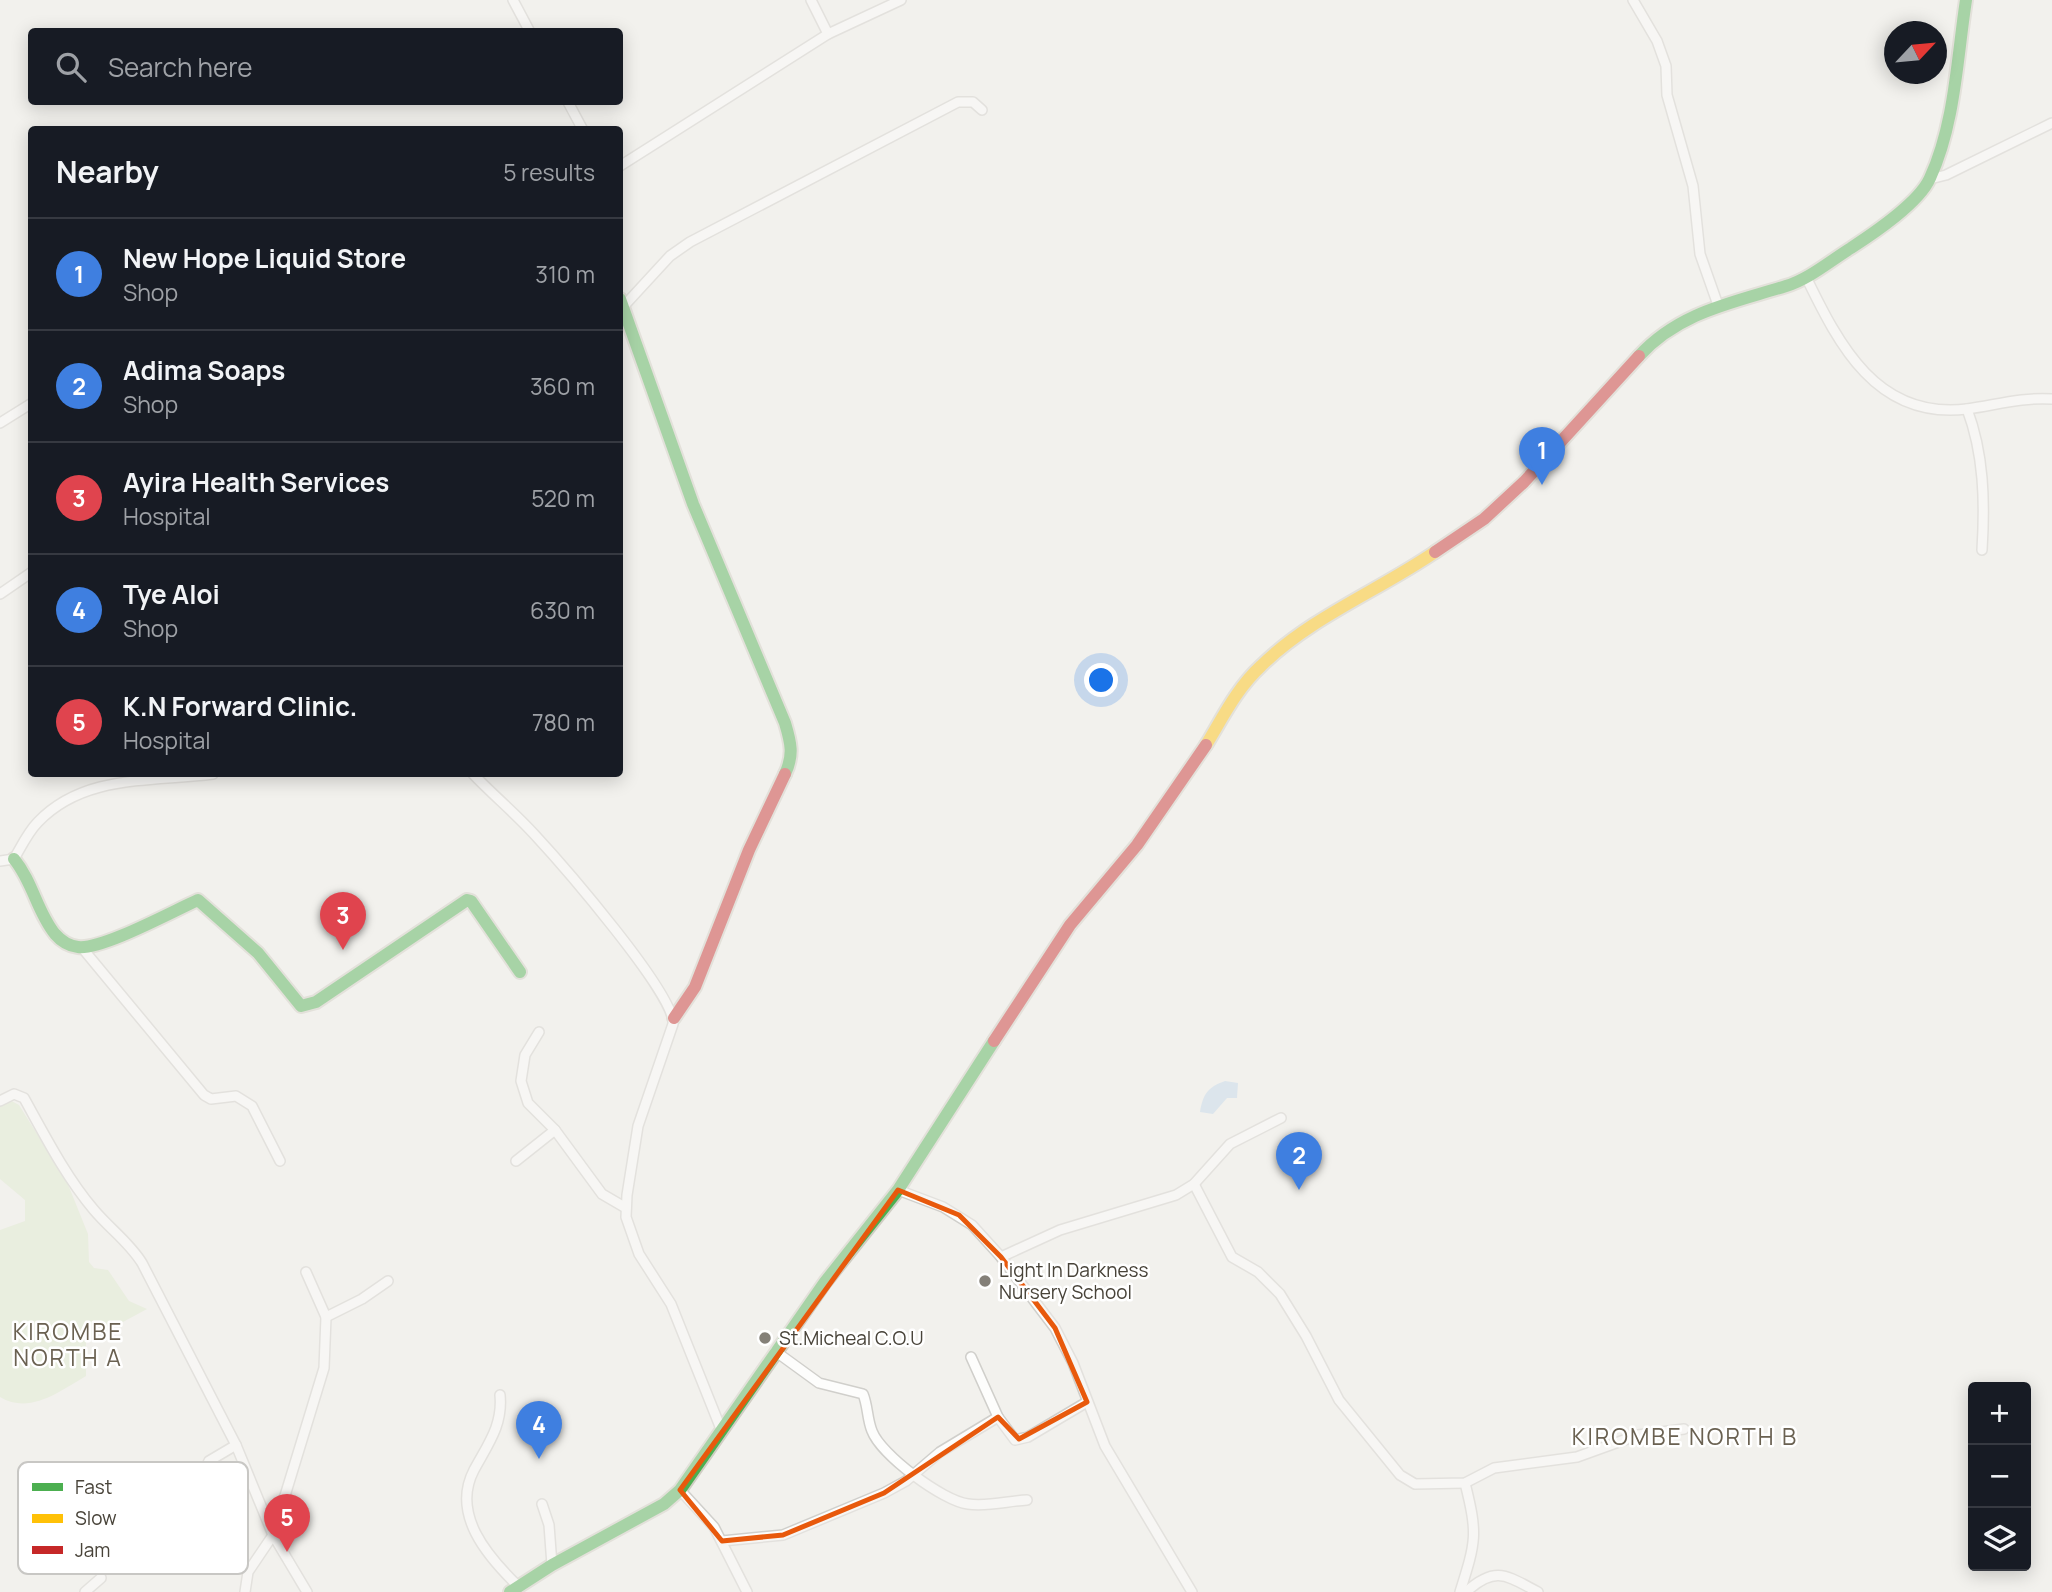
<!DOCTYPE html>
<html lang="en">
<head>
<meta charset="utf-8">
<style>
  :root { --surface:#171b24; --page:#242831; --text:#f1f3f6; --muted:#9ea1a6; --line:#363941; --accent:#0b8043 }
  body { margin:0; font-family:Manrope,sans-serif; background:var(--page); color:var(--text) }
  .controls { position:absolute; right:21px; bottom:21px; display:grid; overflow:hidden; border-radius:7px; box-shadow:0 4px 18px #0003 }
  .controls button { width:63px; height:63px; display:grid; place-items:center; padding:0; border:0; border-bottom:2px solid var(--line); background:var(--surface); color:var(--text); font:35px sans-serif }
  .compass { position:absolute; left:1884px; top:21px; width:63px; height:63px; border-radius:50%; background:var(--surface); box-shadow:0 4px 18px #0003; rotate:64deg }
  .you { position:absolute; left:1102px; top:681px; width:24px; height:24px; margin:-18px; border:5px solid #fff; border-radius:50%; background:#1a73e8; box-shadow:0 0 0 10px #1a73e833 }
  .badge { display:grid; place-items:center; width:46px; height:46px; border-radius:50%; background:var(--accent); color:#fff; font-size:23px; font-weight:700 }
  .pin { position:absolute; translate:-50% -58px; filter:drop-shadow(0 2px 4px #0008) }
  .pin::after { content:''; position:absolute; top:37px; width:24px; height:21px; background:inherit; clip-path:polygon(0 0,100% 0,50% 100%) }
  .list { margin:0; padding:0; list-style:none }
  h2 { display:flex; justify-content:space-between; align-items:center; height:91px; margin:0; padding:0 28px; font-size:30px }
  h2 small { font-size:23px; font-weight:400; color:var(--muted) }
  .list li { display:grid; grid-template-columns:46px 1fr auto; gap:21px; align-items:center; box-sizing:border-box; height:112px; padding:0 28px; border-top:2px solid var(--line) }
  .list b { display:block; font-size:26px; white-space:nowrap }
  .list p { margin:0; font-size:23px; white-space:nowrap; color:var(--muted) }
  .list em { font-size:23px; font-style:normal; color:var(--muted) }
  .icon { flex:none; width:38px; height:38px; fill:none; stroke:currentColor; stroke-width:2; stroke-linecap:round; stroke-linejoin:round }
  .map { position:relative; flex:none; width:2052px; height:1592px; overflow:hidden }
  .search { position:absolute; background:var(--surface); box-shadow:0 4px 18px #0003; left:28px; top:28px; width:595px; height:77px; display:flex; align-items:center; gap:18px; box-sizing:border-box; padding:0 24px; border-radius:7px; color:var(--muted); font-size:26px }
  .panel { position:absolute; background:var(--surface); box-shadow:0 4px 18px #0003; left:28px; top:126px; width:595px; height:651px; border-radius:7px }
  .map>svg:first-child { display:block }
</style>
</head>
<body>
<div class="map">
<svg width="2052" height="1592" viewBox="0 0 2052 1592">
  <rect width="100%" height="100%" fill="#f2f1ed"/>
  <path fill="#deeacf" d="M0,1095l19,10 48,77 21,52 1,28 5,6 14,2 21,31 18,8 -61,33v34c-26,15 -56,39 -86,21v-167l25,-9v-21l-25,-21z"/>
  <path fill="#c1d8ec" d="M1225,1081l13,2 -1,15h-10l-14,16 -13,-2c3,-18 8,-25 25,-31z"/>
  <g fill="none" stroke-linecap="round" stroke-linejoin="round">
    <defs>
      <g id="street">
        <path d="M513,0l17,32"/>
        <path d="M811,0l17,34"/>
        <path d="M1633,0l24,41 9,25 1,29 26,91 7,68 18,51"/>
        <path d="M568,102l15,28"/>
        <path d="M620,166l208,-132 73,-34"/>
        <path d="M1930,179l16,-4 106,-52"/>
        <path d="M1806,277c33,68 71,143 161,132 29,-4 55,-12 85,-10"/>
        <path d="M623,307l47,-51 20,-14 268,-140h15l9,8"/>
        <path d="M1967,409c17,45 18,93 15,141"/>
        <path d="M0,423l32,-20"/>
        <path d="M0,594l32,-22"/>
        <path d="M473,774c20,21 42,39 61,60 26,28 142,161 139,190l-35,102 -11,69 -1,22 13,37 32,50 50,125"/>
        <path d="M0,861l14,-2c7,-12 14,-27 24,-37 46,-48 113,-40 175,-48"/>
        <path d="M83,949l121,146 7,4 25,-3 16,10 28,55"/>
        <path d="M539,1032l-14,23 -4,26 7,22 27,27 47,64 24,14"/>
        <path d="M0,1101l14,-7 10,4c21,38 42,79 70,112 16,19 35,32 48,53l94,182 37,90 34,57"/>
        <path d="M516,1161l39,-31"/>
        <path d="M1194,1184l38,73 26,15 22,22 26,42 33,64 61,75 15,9 50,-1 29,-15 83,-11 61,-22 46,-6"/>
        <path d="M898,1190l45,17 29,18 29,32 54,71 18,35 32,83 87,146"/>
        <path d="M1001,1257l59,-27 116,-35 18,-11 36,-40 51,-26"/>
        <path d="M326,1317l36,-18 26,-18"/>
        <path d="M775,1351l44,32 44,11c5,12 4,25 9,37 9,24 71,70 96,73 19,3 40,-3 59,-4"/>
        <path d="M971,1357l27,60 17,23 13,-3 59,-35"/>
        <path d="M500,1395c3,30 -12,49 -26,75 -23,44 13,86 44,116"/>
        <path d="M680,1490l34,37 33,65"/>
        <path d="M173,1495l26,-13 10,-21 27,-16"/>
        <path d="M542,1504l7,21 3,40"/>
        <path d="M722,1541l61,-6 101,-42 22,-12 34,-29 58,-35"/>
        <path d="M85,1592l16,-14"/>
        <path d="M245,1592l3,-20 25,-37 51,-167 2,-51 -20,-45"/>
        <path d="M1460,1592c16,-51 18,-57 5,-109"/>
        <path d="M1466,1592c30,-27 41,-16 72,0"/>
      </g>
      <g id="fast">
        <path d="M620,299l73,205 92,219c6,20 9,32 0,51"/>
        <path d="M1639,356c40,-44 93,-53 147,-70 23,-7 44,-25 65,-38 23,-15 68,-45 79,-70 25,-54 27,-120 36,-178"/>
        <path d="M14,859c19,23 23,53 41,75 6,7 14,12 23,13 24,3 95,-36 120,-47l60,53 43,53 15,-4 151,-102 4,1 49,71"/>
        <path d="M510,1592l42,-27 112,-61 16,-14 145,-208 73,-92 96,-149"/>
      </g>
      <path id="slow" d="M1206,745c17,-28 31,-57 55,-79 50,-49 117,-75 174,-114"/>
      <g id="jam">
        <path d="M1435,552l49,-33 40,-37 115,-126"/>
        <path d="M674,1018l21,-31 54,-137 36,-76"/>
        <path d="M994,1041l76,-116 67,-80 69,-100"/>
      </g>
    </defs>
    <use href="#street" stroke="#d0cfcb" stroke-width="12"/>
    <use href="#fast" stroke="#d0cec4" stroke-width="16"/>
    <use href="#slow" stroke="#d0cec4" stroke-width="16"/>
    <use href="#jam" stroke="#d0cec4" stroke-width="16"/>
    <use href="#street" stroke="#fdfdfc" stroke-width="9"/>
    <use href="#fast" stroke="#4caf50" stroke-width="12"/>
    <use href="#slow" stroke="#ffc107" stroke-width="12"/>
    <use href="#jam" stroke="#c62828" stroke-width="12"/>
  </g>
  <path d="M0 0H2052V1592H0ZM898,1190l61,25 42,42 54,71 32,74 -68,37 -21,-22 -114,76 -101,42 -61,6 -42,-51z" fill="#f2f1ed" fill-opacity=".55" fill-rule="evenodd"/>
  <path fill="none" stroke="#e8590c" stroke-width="5" stroke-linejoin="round" d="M898,1190l61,25 42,42 54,71 32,74 -68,37 -21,-22 -114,76 -101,42 -61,6 -42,-51z"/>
  <g fill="#848078" stroke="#fff" stroke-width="2.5">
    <circle cx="985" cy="1281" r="7"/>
    <circle cx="765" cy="1338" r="7"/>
  </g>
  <g text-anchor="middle" stroke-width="5" stroke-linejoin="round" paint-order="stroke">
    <g font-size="19" fill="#484339" stroke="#fff" text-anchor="start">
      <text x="999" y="1277">Light In Darkness<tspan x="999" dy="22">Nursery School</tspan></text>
      <text x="779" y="1345">St.Micheal C.O.U</text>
    </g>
    <g font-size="23" letter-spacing="2" fill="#6a6151" stroke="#fff">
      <text x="68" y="1340">KIROMBE<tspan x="68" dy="26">NORTH A</tspan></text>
      <text x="1685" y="1445">KIROMBE NORTH B</text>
    </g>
  </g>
  <rect x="18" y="1462" width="230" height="112" rx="10" fill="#fff" stroke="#c8c7c4" stroke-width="2"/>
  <rect x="32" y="1483" width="31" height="8" fill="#4caf50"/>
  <rect x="32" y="1514" width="31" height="9" fill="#ffc107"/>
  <rect x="32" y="1546" width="31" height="8" fill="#c62828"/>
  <g font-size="19" fill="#484339">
    <text x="75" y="1494">Fast</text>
    <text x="75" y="1525">Slow</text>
    <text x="75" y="1557">Jam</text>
  </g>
</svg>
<div class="controls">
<button>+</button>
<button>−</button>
<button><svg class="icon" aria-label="layers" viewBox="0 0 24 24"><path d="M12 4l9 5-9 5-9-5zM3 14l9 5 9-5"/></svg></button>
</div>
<svg class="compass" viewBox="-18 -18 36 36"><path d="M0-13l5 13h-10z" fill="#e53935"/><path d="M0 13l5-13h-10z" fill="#9ea1a6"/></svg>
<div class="you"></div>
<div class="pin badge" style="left:1542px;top:485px;background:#3f7fe0">1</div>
<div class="pin badge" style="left:1299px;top:1190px;background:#3f7fe0">2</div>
<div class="pin badge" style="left:343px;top:950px;background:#e0444e">3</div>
<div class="pin badge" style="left:539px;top:1459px;background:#3f7fe0">4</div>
<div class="pin badge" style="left:287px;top:1552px;background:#e0444e">5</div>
<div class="search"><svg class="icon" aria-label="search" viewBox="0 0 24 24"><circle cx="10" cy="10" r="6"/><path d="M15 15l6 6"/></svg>Search here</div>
<section class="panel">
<h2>Nearby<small>5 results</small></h2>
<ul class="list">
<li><span class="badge" style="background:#3f7fe0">1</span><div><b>New Hope Liquid Store</b><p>Shop</p></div><em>310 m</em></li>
<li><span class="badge" style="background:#3f7fe0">2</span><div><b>Adima Soaps</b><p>Shop</p></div><em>360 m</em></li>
<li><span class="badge" style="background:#e0444e">3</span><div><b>Ayira Health Services</b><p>Hospital</p></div><em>520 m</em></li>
<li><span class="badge" style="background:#3f7fe0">4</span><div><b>Tye Aloi</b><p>Shop</p></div><em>630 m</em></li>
<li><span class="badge" style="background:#e0444e">5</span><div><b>K.N Forward Clinic.</b><p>Hospital</p></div><em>780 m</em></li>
</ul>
</section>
</div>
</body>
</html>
